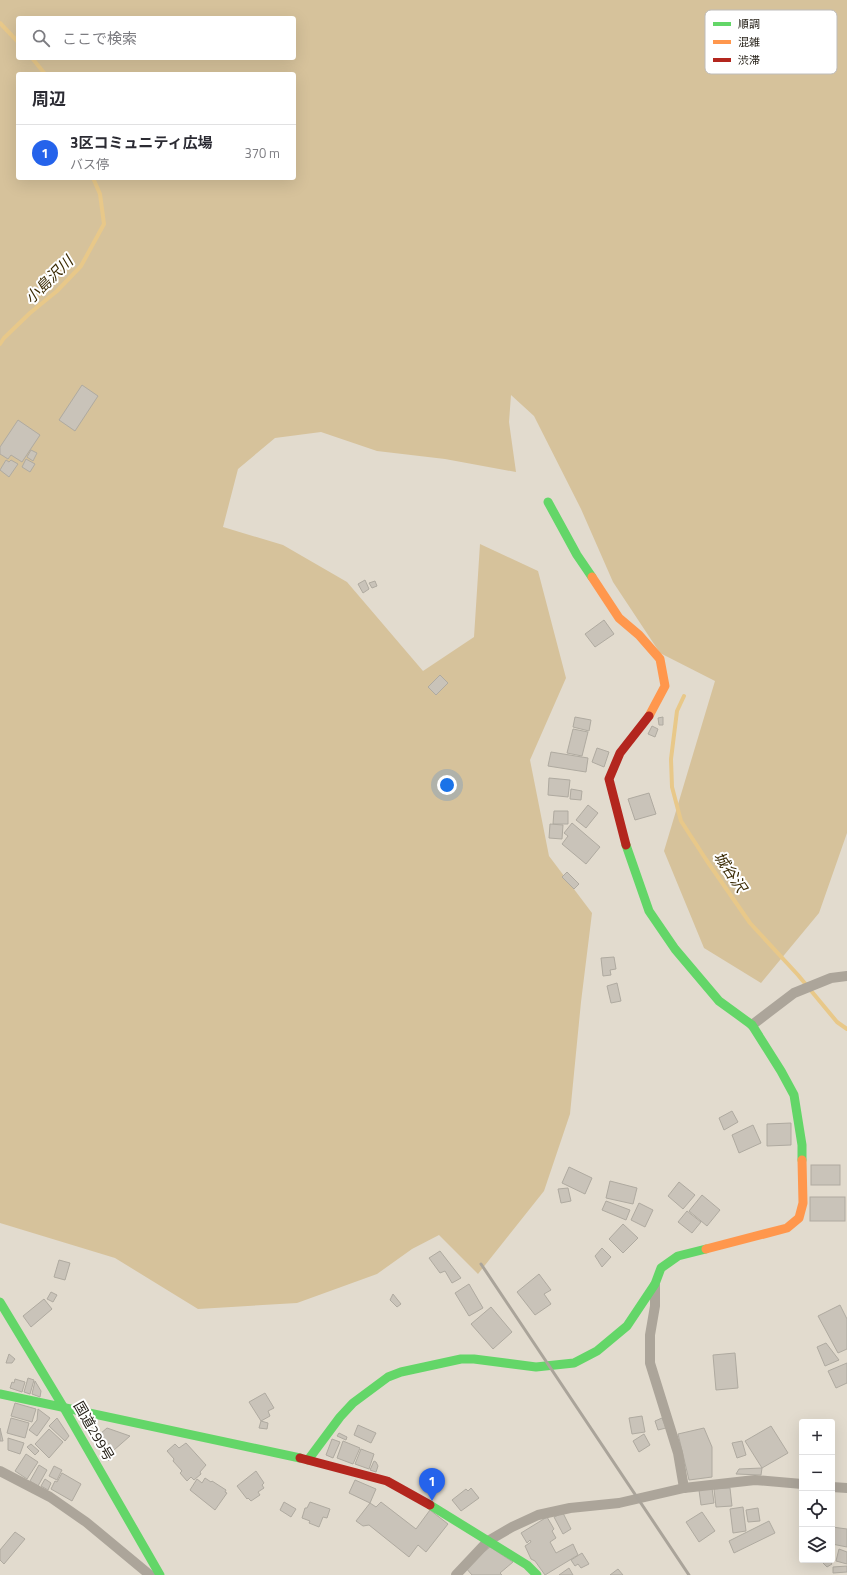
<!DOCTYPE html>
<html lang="ja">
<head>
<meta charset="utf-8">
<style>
  :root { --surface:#fff; --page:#f7f7f7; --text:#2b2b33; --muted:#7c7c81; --line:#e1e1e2; --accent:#2563eb }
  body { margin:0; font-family:"Titillium Web","Noto Sans JP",sans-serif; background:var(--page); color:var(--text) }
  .controls { position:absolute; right:12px; bottom:12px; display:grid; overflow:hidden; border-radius:4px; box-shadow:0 4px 16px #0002 }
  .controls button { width:36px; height:36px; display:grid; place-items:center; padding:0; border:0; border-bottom:1px solid var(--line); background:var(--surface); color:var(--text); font:20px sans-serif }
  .you { position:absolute; left:447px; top:785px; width:14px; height:14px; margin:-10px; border:3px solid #fff; border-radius:50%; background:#1a73e8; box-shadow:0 0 0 6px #1a73e833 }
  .badge { display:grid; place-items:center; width:26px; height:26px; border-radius:50%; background:var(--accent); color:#fff; font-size:13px; font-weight:700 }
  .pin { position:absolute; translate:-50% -33px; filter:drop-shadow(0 1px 2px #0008) }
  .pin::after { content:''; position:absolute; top:21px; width:14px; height:12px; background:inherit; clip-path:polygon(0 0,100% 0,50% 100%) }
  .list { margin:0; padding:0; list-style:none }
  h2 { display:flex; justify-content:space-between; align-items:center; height:52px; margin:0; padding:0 16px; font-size:17px }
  h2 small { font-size:13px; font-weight:400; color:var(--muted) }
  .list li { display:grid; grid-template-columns:26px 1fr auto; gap:12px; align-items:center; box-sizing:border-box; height:56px; padding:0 16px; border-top:1px solid var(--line) }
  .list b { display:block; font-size:15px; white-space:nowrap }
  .list p { margin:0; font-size:13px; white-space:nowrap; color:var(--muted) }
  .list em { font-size:13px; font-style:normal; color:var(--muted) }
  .icon { flex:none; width:22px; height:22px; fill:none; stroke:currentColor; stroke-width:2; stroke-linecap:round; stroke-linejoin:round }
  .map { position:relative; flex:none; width:847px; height:1575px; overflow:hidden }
  .search { position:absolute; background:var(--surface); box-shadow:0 4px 16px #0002; left:16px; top:16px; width:280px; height:44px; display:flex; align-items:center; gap:10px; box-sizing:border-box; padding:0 14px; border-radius:4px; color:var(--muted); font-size:15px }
  .panel { position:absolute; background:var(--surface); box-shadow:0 4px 16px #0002; left:16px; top:72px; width:280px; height:108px; border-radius:4px }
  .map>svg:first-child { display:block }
</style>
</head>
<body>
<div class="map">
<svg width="847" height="1575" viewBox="0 0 847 1575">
  <rect width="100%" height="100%" fill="#e2dbce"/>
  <path fill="#d6c29b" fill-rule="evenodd" d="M0,0h847v833l-28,80 -58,70 -57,-35 -40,-97 51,-170 -55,-28 -47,-71 -32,-73 -47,-93 -23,-21 -2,27 7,50 -71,-13 -68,-8 -56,-19 -46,6 -37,31 -15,58 60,18 64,37 76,89 51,-34 6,-93 58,27 28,107 -36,82 19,96 43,57 -11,89 -11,112 -26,77 -66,83 -39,-39 -27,14 -35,25 -80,29 -99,6 -83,-51 -115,-35zM18,18h276v40h-276zM18,74h276v104h-276z"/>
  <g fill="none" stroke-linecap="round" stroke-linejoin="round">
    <g stroke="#e8c889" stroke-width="4">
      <path d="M0,23l18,19"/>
      <path d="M32,58l13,16"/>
      <path d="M0,344l4,-6 26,-25 27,-22 24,-25 23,-42 -4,-30 -7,-16"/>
      <path d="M684,696l-7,15 -6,48 1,28 9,34 26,40 43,62 48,52 39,47 10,7"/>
    </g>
  </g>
  <g fill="#c9c3b9" stroke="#afaaa0">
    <path d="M82,385l16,11 -23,35 -16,-11z"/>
    <path d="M18,420l22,15 -18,27 -11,-7 -3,4 -8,-5v-7z"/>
    <path d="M31,450l6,3 -4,8 -6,-4z"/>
    <path d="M26,459l9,5 -5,8 -8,-5z"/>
    <path d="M6,460l3,2 2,-2 7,4 -9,13 -9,-7z"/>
    <path d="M365,580l4,9 -6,4 -5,-9z"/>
    <path d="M375,581l2,5 -5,2 -3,-5z"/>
    <path d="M604,620l10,14 -19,13 -10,-13z"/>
    <path d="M440,675l8,8 -12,12 -8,-8z"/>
    <path d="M575,717l16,3 -2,11 -16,-4z"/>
    <path d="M663,717v8h-4l-1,-7z"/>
    <path d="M652,726l6,3 -3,8 -7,-3z"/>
    <path d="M573,729l15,3 -6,24 -15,-3z"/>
    <path d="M597,748l12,4 -5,15 -12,-5z"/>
    <path d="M551,752l37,6 -2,14 -38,-6z"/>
    <path d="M549,778l21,2 -2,17 -20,-2z"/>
    <path d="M571,789l11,2 -1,9 -11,-1z"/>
    <path d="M649,793l7,21 -21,6 -7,-21z"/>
    <path d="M588,805l10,8 -12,15 -10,-8z"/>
    <path d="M554,811h14v13h-15z"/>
    <path d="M572,823l28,24 -14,17 -24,-20 6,-8 -4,-3z"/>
    <path d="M550,824l13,1 -1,14 -13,-1z"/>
    <path d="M567,872l12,12 -5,5 -12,-12z"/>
    <path d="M614,957l2,12 -6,1 1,5 -8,1 -2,-18z"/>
    <path d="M617,983l4,18 -10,2 -4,-17z"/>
    <path d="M732,1111l6,11 -14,8 -5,-12z"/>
    <path d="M791,1123v22l-24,1v-22z"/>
    <path d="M753,1125l8,18 -22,10 -7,-18z"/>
    <rect x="811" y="1165" width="29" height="20"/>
    <path d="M569,1167l23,11 -7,16 -23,-11z"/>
    <path d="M610,1181l27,7 -4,16 -27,-6z"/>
    <path d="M679,1182l16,13 -12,14 -15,-13z"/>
    <path d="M568,1188l3,13 -10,2 -3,-14z"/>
    <path d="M702,1195l18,15 -13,16 -18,-15z"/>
    <rect x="810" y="1197" width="35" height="24"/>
    <path d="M606,1201l24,9 -4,10 -24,-10z"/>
    <path d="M639,1203l14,7 -8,17 -14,-7z"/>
    <path d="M687,1211l14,11 -9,11 -14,-11z"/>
    <path d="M623,1224l15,14 -15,15 -14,-14z"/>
    <path d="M602,1248l9,9 -9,10 -7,-11z"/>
    <path d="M440,1251l21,27 -9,5 -7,-12 -5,2 -11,-15z"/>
    <path d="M59,1260l11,3 -5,17 -11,-3z"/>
    <path d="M539,1274l12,16 -7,4 7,10 -16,11 -18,-23z"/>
    <path d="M469,1284l14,24 -14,8 -14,-23z"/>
    <path d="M51,1292l6,3 -4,7 -6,-3z"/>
    <path d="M393,1294l8,10 -4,3 -7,-7z"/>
    <path d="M44,1299l8,10 -21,18 -8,-11z"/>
    <path d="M840,1305l7,14v30l-9,4 -20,-37z"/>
    <path d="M491,1307l21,25 -19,17 -22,-25z"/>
    <path d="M826,1343l13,17 -14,6 -8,-19z"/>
    <path d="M735,1353l3,35 -22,2 -3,-35z"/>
    <path d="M9,1354l6,5 -3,4h-6z"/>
    <path d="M847,1363v20l-11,5 -8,-17z"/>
    <path d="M28,1378l6,2 -4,14 -6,-2z"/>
    <path d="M15,1379l10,3 -3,10 -12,-4 2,-6 2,1z"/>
    <path d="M35,1381l6,10 -1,6 -8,-3z"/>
    <path d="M265,1393l9,15 -6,3 2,5 -9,5 -12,-19z"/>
    <path d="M15,1403l21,6 -4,13 -21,-6z"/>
    <path d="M38,1409l12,9 -13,18 -8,-6 8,-10z"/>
    <path d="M642,1416l3,16 -13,2 -3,-16z"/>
    <path d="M11,1418l18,5 -4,15 -18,-5z"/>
    <path d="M57,1418l12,18 -4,5 -16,-15z"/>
    <path d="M662,1418l4,10 -8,2 -3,-9z"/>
    <path d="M261,1421l7,2 -1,6 -8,-1z"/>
    <path d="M358,1425l18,8 -5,10 -17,-8z"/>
    <path d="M771,1426l17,27 -26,15 -17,-27z"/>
    <path d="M0,1428l3,13h-3z"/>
    <path d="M107,1428l23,8 -16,14 -14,-16z"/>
    <path d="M704,1428l8,19v30l-23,3 -11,-46z"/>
    <path d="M49,1429l14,13 -14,16 -14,-14z"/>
    <path d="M339,1433l8,4 -1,3 -9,-4z"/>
    <path d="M644,1434l6,11 -11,7 -6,-11z"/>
    <path d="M8,1438l16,5 -4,11 -12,-4z"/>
    <path d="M332,1439l8,3 -7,16 -7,-3z"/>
    <path d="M343,1441l17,7 -7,16 -16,-6z"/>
    <path d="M742,1441l4,14 -9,3 -5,-15z"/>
    <path d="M186,1443l20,22 -6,7 1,2 -7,6 -3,-3 -4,4 -7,-8 2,-2 -9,-10 1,-2 -7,-8 8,-7 4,4z"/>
    <path d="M31,1444l8,7 -4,4 -8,-8z"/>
    <path d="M107,1448l7,7 -5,6 -7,-7z"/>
    <path d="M361,1449l13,5 -5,15 -14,-5z"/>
    <path d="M26,1454l12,8 -11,17 -12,-8z"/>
    <path d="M374,1461l2,1 2,4 -2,6 -6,-2z"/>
    <path d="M39,1465l8,5 -9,16 -8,-5z"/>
    <path d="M54,1466l8,4 -5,10 -8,-4z"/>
    <path d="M762,1468l-1,7 -25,-1 3,-5z"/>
    <path d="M256,1471l8,12 -2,2 2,3 -6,4 2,3 -9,6 -3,-3 -1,1 -10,-13z"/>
    <path d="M62,1473l19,11 -9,17 -21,-12 4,-8 2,1z"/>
    <path d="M205,1478l6,4 1,-1 14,9 -1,2 2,1 -12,17 -25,-20 7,-11 5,4z"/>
    <path d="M45,1479l6,4 -3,7 -7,-4z"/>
    <path d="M355,1480l21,9 -6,14 -21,-10z"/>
    <path d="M471,1488l8,10 -18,13 -9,-11 14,-11 2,2z"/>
    <path d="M712,1488l2,15 -13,2 -2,-15z"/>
    <path d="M730,1488l2,18 -16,1 -2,-18z"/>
    <path d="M284,1502l12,7 -5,8 -11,-7z"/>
    <path d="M310,1502l20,7 -3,9 -4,-1 -4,10 -10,-4 1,-2 -8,-3 3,-10h2z"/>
    <path d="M381,1502l35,27 14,-19 18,14 -22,28 -8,-7 -9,12 -40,-32 -6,1 -7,-5 14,-18 6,4z"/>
    <path d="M743,1507l3,24 -13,2 -3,-24z"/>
    <path d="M758,1508l2,13 -12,1 -2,-12z"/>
    <path d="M702,1512l13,19 -16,11 -13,-20z"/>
    <path d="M563,1513l8,16 -8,5 -9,-17z"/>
    <path d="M547,1517l7,12 -2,2 4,7 -6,4 6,11 17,-9 5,11 -33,20 -10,-14 -4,-2 -6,-13 6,-4 -1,-2 -3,3 -6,-10z"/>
    <path d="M769,1521l6,12 -41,20 -5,-12z"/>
    <path d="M832,1527l15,2v18l-15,-3z"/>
    <path d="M15,1532l10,7 -21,25 -4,-4v-10z"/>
    <path d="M490,1547l23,15 -13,11 2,2h-30l-7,-8z"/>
    <path d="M839,1549l8,3v12l-11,-3z"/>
    <path d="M582,1553l7,11 -8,4 -3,-4 -3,2 -4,-6z"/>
    <path d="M820,1560h9l3,4 -5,3z"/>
    <path d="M847,1566v6l-14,1v-6z"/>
    <path d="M569,1568l4,7h-14z"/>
    <path d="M618,1569l5,6h-13z"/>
  </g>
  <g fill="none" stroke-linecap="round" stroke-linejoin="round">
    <g stroke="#aca59a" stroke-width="10">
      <path d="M752,1025l42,-32 37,-15 16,-2"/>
      <path d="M655,1285v21l-5,29v28l28,90 6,35"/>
      <path d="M0,1471l50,26 36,25 64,53"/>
      <path d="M832,1487l15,1"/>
      <path d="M456,1575l32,-34 24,-14 26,-12 32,-7 49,-5 65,-15 71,-8 47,4"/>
    </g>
    <g stroke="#63d668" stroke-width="9">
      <path d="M548,502l29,53 15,22"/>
      <path d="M626,845l23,66 26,38 44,52 33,24 29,46 13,24 8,50v15"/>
      <path d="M0,1302l64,106 96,167"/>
      <path d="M0,1394l300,64"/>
      <path d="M308,1460l32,-43 13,-14 35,-26 13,-5 60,-13h13l62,8 38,-4 23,-12 30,-25 28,-42 6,-16 17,-12 28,-7"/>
      <path d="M430,1505l97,60 10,10"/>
    </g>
    <g stroke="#ff974d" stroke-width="9">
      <path d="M592,577l27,41 20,17 21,24 5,27 -16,30"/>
      <path d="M706,1249l81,-21 12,-10 4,-15 -1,-43"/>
    </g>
    <g stroke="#b3261e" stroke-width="9">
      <path d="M626,845l-17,-66 11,-26 29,-37"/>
      <path d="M300,1458l87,23 43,24"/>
    </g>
    <path stroke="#aaa49a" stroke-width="3" d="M481,1264l208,311"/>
  </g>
  <g text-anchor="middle" stroke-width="4" stroke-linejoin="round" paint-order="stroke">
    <g font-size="14" fill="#262118" stroke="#fff">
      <text transform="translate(94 1431) rotate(60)" y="5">国道299号</text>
    </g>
    <g font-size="15" font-style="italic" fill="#3b2b04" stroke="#fff">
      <text transform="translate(49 280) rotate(-45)" y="5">小島沢川</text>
      <text transform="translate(730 872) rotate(56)" y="5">城谷沢</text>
    </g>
  </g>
  <rect x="705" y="10" width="132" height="64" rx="6" fill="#fff" stroke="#bebcba" stroke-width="1"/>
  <rect x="713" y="22" width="18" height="4" fill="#63d668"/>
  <rect x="713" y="40" width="18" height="4" fill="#ff974d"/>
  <rect x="713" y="58" width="18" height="4" fill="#b3261e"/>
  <g font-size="11" fill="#262118">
    <text x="738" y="28">順調</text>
    <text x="738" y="46">混雑</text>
    <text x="738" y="64">渋滞</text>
  </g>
</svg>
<div class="controls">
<button>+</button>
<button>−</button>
<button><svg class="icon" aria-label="locate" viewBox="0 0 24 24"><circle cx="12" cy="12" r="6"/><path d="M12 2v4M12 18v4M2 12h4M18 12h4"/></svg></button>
<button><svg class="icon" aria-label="layers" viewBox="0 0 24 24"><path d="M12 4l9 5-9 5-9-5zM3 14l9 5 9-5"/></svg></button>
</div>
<div class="you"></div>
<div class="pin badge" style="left:432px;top:1501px">1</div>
<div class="search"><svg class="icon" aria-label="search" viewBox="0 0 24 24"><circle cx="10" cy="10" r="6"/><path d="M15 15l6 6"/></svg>ここで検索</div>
<section class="panel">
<h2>周辺<small></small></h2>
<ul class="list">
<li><span class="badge">1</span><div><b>3区コミュニティ広場</b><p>バス停</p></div><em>370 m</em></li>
</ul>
</section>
</div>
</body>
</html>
